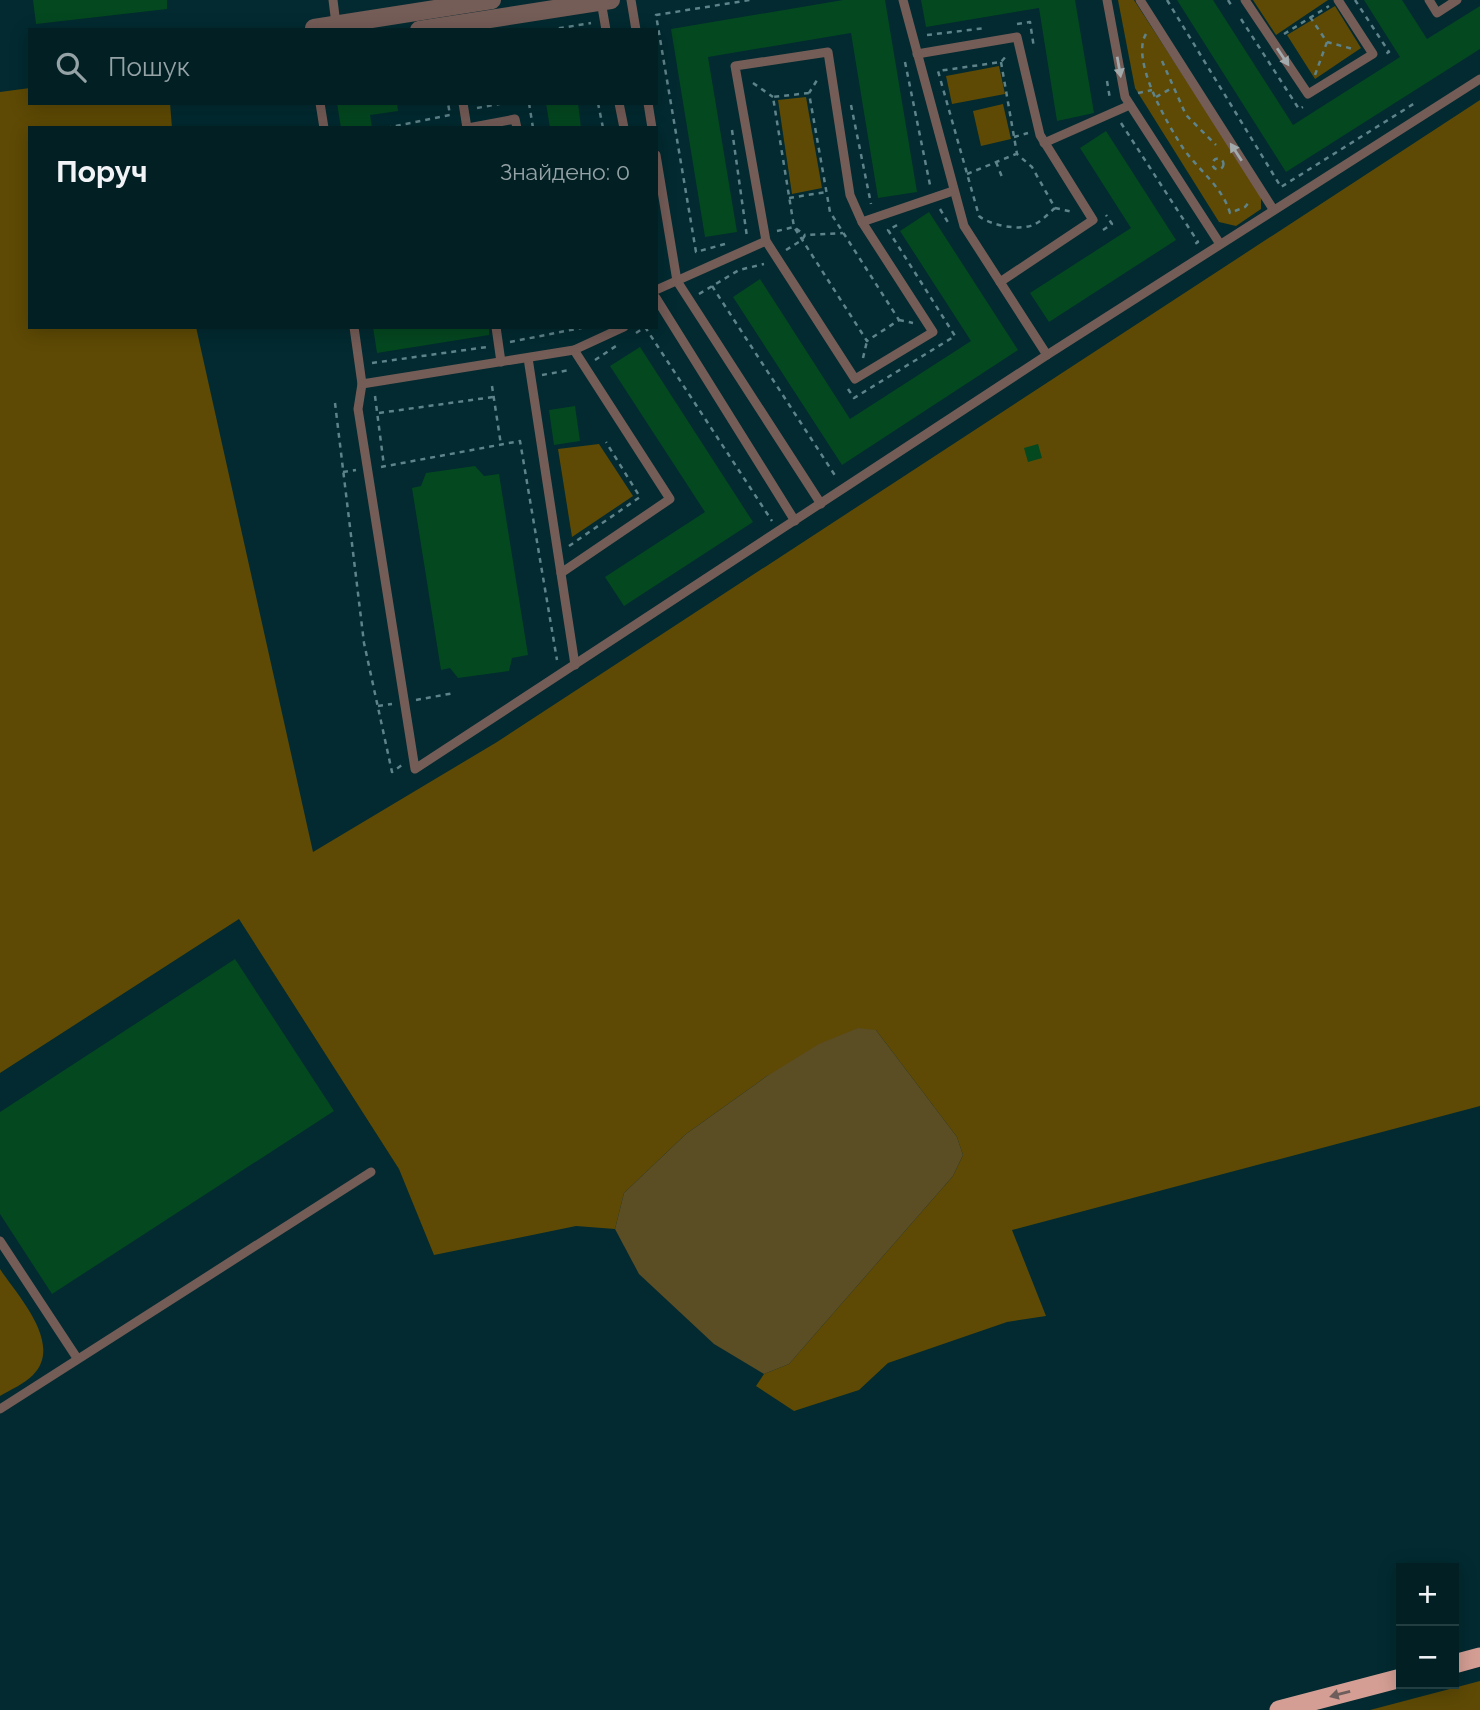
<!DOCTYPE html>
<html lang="uk">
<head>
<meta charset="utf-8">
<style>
  :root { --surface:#022024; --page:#102d31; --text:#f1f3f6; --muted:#96a3a6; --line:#233e41 }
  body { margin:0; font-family:Raleway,sans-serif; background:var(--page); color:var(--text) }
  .controls { position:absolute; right:21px; bottom:21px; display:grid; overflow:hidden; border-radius:0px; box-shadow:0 4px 18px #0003 }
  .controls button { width:63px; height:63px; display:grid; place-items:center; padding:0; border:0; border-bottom:2px solid var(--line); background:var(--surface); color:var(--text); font:35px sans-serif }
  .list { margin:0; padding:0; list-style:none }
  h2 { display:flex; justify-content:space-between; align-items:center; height:91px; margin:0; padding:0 28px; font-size:30px }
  h2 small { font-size:23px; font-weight:400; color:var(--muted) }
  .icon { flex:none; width:38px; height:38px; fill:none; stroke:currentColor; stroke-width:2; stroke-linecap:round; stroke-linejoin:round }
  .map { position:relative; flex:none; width:1480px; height:1710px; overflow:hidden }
  .search { position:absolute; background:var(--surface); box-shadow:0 4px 18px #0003; left:28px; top:28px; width:630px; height:77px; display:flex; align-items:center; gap:18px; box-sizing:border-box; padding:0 24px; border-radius:0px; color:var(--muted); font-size:26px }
  .panel { position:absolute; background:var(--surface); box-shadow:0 4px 18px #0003; left:28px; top:126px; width:630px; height:203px; border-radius:0px }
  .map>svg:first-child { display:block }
</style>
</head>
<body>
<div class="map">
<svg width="1480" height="1710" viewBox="0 0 1480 1710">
  <rect width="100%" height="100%" fill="#022a30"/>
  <g fill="#5e4a05">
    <path d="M1118,0h16l127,195v14l-25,17 -17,-4 -84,-134z"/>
    <path d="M1253,0h75l-52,35z"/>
    <path d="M1335,6l26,42 -46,31 -28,-44z"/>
    <path d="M999,66l6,28 -53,10 -6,-28z"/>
    <path d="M30,88v15h140l2,25h-142v199h166l117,525 184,-110 983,-642v1006l-468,124 34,86 -39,6 -119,41 -29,27 -65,21 -38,-25 8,-12 25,-10 164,-188 10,-21 -6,-18 -81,-107 -109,46 -81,58 -62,59 -9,36 -39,-3 -142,29 -35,-86 -160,-250 -239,154v-981z"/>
    <path d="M806,97l16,91 -30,6 -14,-94z"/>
    <path d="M1003,104l8,35 -30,7 -8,-35z"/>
    <path d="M599,444l34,52 -61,41 -14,-88z"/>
    <path d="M0,1269c17,26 64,75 33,106 -9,9 -23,15 -33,21z"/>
    <path d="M1480,1681v29h-110z"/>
  </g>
  <path fill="#5b4d24" d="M858,1028l18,2 81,107 6,18 -10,21 -164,188 -25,10 -50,-30 -75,-70 -24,-45 9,-36 62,-59 81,-58 52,-32z"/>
  <g fill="#044820">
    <path d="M33,0h134v9l-131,15z"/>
    <path d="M843,0h42l32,192 -39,6 -27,-165 -143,24 29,175 -32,5 -34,-208z"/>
    <path d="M921,0h154l19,113 -37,8 -18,-113 -113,19z"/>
    <path d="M1177,0h36l80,125 107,-68 -36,-57h38l25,39 53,-33v43l-194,123z"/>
    <path d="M337,103h60l1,8 -28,4 2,13h-31z"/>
    <path d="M546,103h32l3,25h-31z"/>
    <path d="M1106,131l70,109 -127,82 -19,-29 101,-65 -51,-80z"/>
    <path d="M929,212l89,138 -176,115 -109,-168 27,-18 90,140 121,-78 -71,-110z"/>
    <path d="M373,327h116v8l-112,18z"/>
    <path d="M640,347l113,175 -129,84 -19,-29 100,-65 -95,-146z"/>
    <path d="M575,406l5,35 -26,4 -5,-35z"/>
    <path d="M1038,444l4,14 -14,4 -4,-14z"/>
    <path d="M475,466l9,10 15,-2 29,181 -16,3 -3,13 -51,7 -8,-10 -9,2 -29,-182 9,-2 5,-13z"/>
    <path d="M235,959l99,152 -282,183 -52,-80v-102z"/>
  </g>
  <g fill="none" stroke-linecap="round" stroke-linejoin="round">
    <g stroke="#5f838a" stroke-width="2.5" stroke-dasharray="5 5" stroke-linecap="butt">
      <path d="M1167,0l114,187 134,-84"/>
      <path d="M1228,0l5,8"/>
      <path d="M1355,0l34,52 -4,2"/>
      <path d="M1310,17l17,25 26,7"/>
      <path d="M1241,19l58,90 4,-2"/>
      <path d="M1017,24l13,-2 4,26"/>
      <path d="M549,30l42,-7"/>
      <path d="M1146,34c-16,26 22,91 37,114 16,23 39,38 47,65l15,-6 6,-7"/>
      <path d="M1284,34l45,-28"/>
      <path d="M927,35l59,-7"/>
      <path d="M1162,61l24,54 30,30"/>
      <path d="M905,62l25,123"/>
      <path d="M1001,62l16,92 15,13 23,41c-6,5 -14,14 -22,17 -13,6 -44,0 -54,-9l-41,-145 63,-9 6,-7"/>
      <path d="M1315,75l12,-33"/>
      <path d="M1107,81l3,18"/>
      <path d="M753,83l20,14"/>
      <path d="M809,93l-36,4 21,130 73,114 32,-21 -69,-108 -21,-119 10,-16"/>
      <path d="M1138,93l14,-3"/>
      <path d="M1156,97l16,-9"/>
      <path d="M529,103l4,25"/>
      <path d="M598,103l5,25"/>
      <path d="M851,105l20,99"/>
      <path d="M477,108l28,-5"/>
      <path d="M1121,123l77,119 -3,2"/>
      <path d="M386,128l64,-13 -2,-12"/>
      <path d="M732,130l15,107"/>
      <path d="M1014,137l14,-4"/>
      <circle cx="1218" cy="164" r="5.5"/>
      <path d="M996,162l6,15"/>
      <path d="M967,174l49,-20"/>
      <path d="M789,198l37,-6"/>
      <path d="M1055,208l18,4"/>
      <path d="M940,209l9,15"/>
      <path d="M1103,230l9,-6 -6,-9"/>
      <path d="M777,231l17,-4 11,8"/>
      <path d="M725,244l-29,8 -40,-237 94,-15"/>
      <path d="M786,250l16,-10 3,-5 38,-2"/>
      <path d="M712,286l124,191"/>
      <path d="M699,294l40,-24 25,-6"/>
      <path d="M899,320l14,3"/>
      <path d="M645,327l127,194"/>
      <path d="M636,333l9,-6"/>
      <path d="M510,342l76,-15"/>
      <path d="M863,358l4,-17"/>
      <path d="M595,360l21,-14"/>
      <path d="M372,363l115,-16"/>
      <path d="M542,375l28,-5"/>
      <path d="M492,386l9,59"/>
      <path d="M848,389l6,9 101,-62 -67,-106 11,-6"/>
      <path d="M375,396l9,70"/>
      <path d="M335,403l29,240 28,129 10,-7"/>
      <path d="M379,413l114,-16"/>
      <path d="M381,467l139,-26 37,219"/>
      <path d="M343,472l13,-2"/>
      <path d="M569,546l71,-49 -34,-55"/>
      <path d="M416,700l38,-7"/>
      <path d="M378,706l14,-2"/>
    </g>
    <g stroke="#745c57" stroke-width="9">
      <path d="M333,0l3,24"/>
      <path d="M631,0l5,30"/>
      <path d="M903,0l61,226 83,129"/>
      <path d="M1107,0l18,97 95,147"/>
      <path d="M1140,0l133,209"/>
      <path d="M1245,0l63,94 65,-40 -35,-54"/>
      <path d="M1429,0l8,13 20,-13"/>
      <path d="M601,1l5,29"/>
      <path d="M828,52l22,143 12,27 71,110 -78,47 -89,-138 -31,-175z"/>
      <path d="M917,54l100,-17 23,98 53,85 -93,62"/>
      <path d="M320,103l4,25"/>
      <path d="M463,103l4,25"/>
      <path d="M619,103l5,25"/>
      <path d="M648,103l4,25"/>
      <path d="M468,128l47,-9 2,9"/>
      <path d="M1044,143l86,-38"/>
      <path d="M656,155l21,126 144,223"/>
      <path d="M862,222l91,-31"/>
      <path d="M656,290l110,-49"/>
      <path d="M656,298l139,223"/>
      <path d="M354,327l8,57 -4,25 57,360 632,-414 433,-276"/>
      <path d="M496,327l5,35"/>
      <path d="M528,358l47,307"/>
      <path d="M362,384l212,-34 50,-23"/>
      <path d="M561,573l109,-74 -96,-149"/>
      <path d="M0,1241l77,117"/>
      <path d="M0,1409l371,-237"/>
    </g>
    <g stroke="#745c57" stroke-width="18">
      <path d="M314,28l178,-28"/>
      <path d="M419,30l192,-30"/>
    </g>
    <g stroke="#d49e94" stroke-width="19">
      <path d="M1454,1664l26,-7"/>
      <path d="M1279,1710l122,-32"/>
    </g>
  </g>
  <defs><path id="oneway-solid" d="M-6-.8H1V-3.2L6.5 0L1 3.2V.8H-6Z" transform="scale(1.75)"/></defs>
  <g fill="#a3aaac">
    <use href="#oneway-solid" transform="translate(1283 57) rotate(56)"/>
    <use href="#oneway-solid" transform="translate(1119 67) rotate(80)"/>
    <use href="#oneway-solid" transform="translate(1236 152) rotate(-123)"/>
  </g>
  <use fill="#6e5e5b" href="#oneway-solid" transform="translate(1340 1694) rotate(165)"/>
</svg>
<div class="controls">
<button>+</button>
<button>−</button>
</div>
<div class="search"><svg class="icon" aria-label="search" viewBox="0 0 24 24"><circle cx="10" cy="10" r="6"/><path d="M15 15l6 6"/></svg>Пошук</div>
<section class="panel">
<h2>Поруч<small>Знайдено: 0</small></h2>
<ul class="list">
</ul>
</section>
</div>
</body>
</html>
